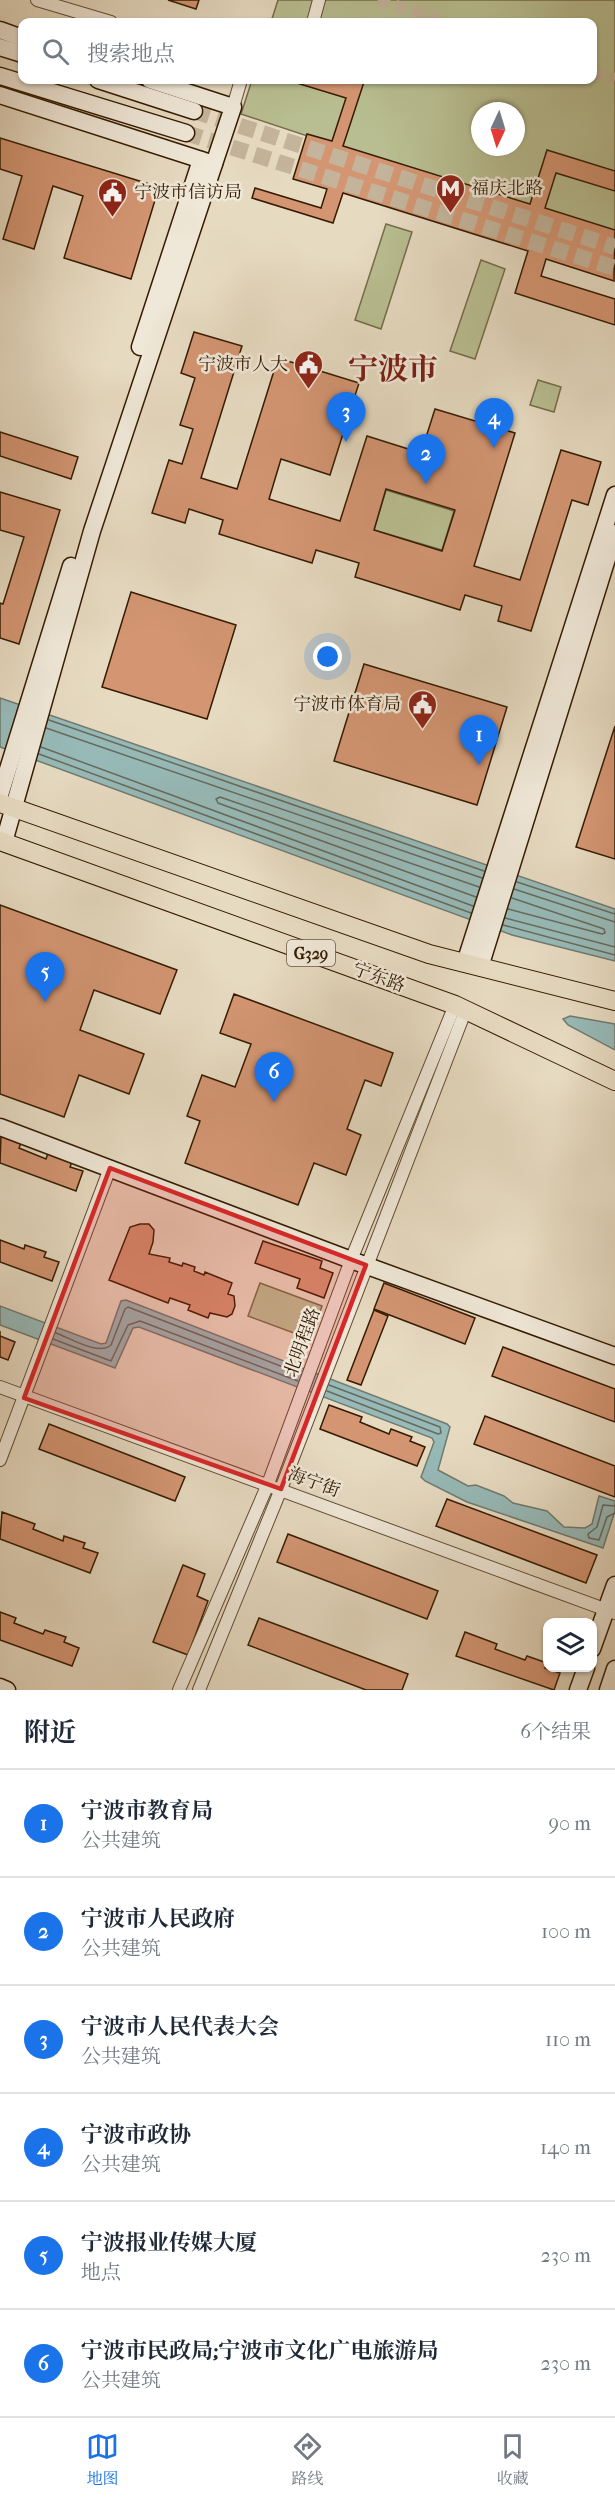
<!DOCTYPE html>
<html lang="zh">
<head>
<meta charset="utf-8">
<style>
  :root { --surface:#fff; --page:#f6f6f7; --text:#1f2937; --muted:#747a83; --line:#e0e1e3; --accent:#1a73e8 }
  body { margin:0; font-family:"IM FELL French Canon","Noto Serif SC",serif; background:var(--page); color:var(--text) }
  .controls { position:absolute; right:18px; bottom:18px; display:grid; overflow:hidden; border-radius:12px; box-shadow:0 2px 4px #0004 }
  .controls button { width:54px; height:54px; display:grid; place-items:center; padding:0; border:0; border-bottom:2px solid var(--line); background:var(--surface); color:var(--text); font:30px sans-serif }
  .compass { position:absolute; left:471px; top:102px; width:54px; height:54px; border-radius:50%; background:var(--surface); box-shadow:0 2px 4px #0004; rotate:184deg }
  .you { position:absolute; left:328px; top:657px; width:21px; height:21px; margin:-15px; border:4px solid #fff; border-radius:50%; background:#1a73e8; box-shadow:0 0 0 9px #1a73e833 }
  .badge { display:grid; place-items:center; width:39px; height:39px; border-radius:50%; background:var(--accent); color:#fff; font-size:20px; font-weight:700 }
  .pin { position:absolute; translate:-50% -50px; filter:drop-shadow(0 2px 3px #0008) }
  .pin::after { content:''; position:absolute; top:32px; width:21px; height:18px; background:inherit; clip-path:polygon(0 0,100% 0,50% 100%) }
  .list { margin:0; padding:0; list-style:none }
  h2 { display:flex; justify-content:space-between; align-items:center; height:78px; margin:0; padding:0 24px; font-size:26px }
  h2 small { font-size:20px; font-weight:400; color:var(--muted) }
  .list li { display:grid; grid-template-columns:39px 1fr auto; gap:18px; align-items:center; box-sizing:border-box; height:108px; padding:0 24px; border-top:2px solid var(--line) }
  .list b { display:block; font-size:22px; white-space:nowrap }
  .list p { margin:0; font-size:20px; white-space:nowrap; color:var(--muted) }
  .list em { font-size:20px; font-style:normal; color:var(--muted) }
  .icon { flex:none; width:33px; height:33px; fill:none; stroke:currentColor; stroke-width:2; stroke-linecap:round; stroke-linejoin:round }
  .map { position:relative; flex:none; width:615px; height:1690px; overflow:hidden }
  .search { position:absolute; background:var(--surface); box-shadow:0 2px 4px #0004; left:18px; right:18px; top:18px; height:66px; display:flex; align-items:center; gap:15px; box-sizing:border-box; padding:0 21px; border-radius:12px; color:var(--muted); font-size:22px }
  .sheet { height:726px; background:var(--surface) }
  nav { display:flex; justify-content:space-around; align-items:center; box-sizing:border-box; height:84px; border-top:2px solid var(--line); background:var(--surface); font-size:16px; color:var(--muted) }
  nav a { display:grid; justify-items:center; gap:3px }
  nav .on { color:var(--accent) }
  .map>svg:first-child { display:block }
</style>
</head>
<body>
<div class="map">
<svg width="615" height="1690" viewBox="0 0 615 1690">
  <rect width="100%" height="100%" fill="#e6dac1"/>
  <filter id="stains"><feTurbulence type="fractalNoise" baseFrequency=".00333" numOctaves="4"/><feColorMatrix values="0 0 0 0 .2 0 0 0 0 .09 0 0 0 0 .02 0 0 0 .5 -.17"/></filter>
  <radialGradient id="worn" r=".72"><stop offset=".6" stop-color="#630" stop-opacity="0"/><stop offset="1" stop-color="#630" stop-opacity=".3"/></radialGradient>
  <g fill="#b8be91" stroke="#766c49" stroke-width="1.5" fill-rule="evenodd">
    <path d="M278,0h337v238l-374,-124 11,-34h340v-58h-321zM480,111h36v36h-36z"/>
    <path d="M386,224l26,8 -31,97 -26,-9z"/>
    <path d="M481,260l24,9 -30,90 -25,-8z"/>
    <path d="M538,380l23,7 -7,25 -24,-7z"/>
    <path d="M386,490l68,21 -12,39 -68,-20z"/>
    <path d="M260,1283l62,23 -12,33 -62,-23z"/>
  </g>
  <g fill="#97bab8" stroke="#707a6f" stroke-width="1.5">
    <path d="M0,698l615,211v52l-103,-26 -512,-188z"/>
    <path d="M570,1016l45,8v26l-47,-25 -5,-6z"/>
    <path d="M126,1300l321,124 3,3 -12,43 30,16 8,-1 28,11 9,7 34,8 17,16 21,1 7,-4 7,-28 16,5v10l-12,37 -136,-46 -42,-21 -4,-4 13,-35 -2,-4 -293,-111 -6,1 -18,40 -115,-43v-19l101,38 5,-1 15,-42z"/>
  </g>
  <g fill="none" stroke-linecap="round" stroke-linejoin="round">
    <g stroke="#666a5c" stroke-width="1.5">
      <path d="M49,720l435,151"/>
      <path d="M46,728l436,150"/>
      <path d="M41,747l432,159"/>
      <path d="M39,754l432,159"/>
      <path d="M517,882l98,32"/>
      <path d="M514,889l101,33"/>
      <path d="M476,897l-258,-94 -2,-4 4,-2 259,90"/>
      <path d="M508,909l94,25 3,-1 -1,-4 -92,-31"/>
      <path d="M505,918l110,29"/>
      <path d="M503,925l112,30"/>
      <path d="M56,1333c14,5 43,23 55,12l14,-36 3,-2 173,67"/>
      <path d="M53,1339l58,22 17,-36 12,-4 158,60"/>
      <path d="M327,1391l111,43 3,-1 -1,-6 -111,-42"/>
      <path d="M615,1506l-12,-1 -6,22 -9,7 1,4 10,2 8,-23 8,-4"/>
    </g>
  </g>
  <g fill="#d39572" stroke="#351b01" stroke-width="1.5" fill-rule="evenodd">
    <path d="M168,0h31l-3,9z"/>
    <path d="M287,80l77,2 -21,64 187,58 17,-54 68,21v20l-59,-18 -11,35 70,22 -1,51 -68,-22 -5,17 74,23v26l-100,-32 13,-42 -185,-58 -10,30 -81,-25 3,-10 66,20 6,-19 -34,-10 14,-45 25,7 14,-43z"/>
    <path d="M0,138l159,49 -28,92 -67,-21 19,-62 -30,-10 -19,63 -31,-10 19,-63 -22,-7z"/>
    <path d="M194,332l48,14 -41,132 36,11 41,-131 81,25 -29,92 -49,-16 -12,40 71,22 27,-85 54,17 14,-44 80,24 -41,133 46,14 41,-130 40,12 -13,43 -16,-5 -41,131 -33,-10 4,-15 -37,-11 -5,15 -105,-33 4,-14 -43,-13 -4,13 -93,-29 4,-14 -34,-11 -4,14 -33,-10 17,-53 13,4 11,-35 -13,-4 15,-47 -14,-5zM386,489l69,21 -13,41 -68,-21z"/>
    <path d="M0,432l78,25 -7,22 -71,-23z"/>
    <path d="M0,492l60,18 -41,134 -19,-6v-35l3,1 21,-67 -24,-7z"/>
    <path d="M131,592l105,33 -29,94 -105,-32z"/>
    <path d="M364,664l143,43 -30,98 -143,-44z"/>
    <path d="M615,726v133l-39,-12z"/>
    <path d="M0,905l177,65 -17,44 -66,-24 -14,40 64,24 -15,40 -50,-19 -15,42 -64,-23z"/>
    <path d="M234,994l159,59 -12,33 -16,-6 -18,49 14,6 -15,40 -32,-12 -16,42 -113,-42 15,-42 -13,-5 15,-41 33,12 16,-43 -31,-11z"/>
    <path d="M1,1135l20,8 -2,5 27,11 2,-6 24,9 -2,5 13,4 -7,20 -76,-28z"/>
    <path d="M140,1224h9l5,6 -1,12 -4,12 21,4 -1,4 13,4 1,-3 12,4 -1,4 10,4 1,-3 27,11 -4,11 6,2 1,10 -3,8 -5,3 -17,-4 -2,5 -20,-8 2,-5 -20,-7 -2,5 -59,-23 21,-53z"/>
    <path d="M0,1240l24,9 1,-4 21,7 -2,5 15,5 -7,19 -52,-19z"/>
    <path d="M263,1241l59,20 -2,7 13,5 -9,25 -27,-10 3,-9 -45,-16z"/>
    <path d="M384,1283l91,35 -10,26 -91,-35z"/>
    <path d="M374,1310l14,6 -27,69 -14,-5z"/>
    <path d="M0,1331v5l15,6 -7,18 -8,-3z"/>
    <path d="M503,1347l112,42v33l-123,-46z"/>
    <path d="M329,1405l33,12 -2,5 29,12 2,-5 21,8 -2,4 15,6 -8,19 -97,-37z"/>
    <path d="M485,1416l130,50v31l-141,-53z"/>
    <path d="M49,1424l136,53 -10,24 -136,-52z"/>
    <path d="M447,1499l150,56 -11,28 -150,-57z"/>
    <path d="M2,1512l33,12 -2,5 30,12 1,-5 21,7 -2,5 15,5 -8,20 -90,-34z"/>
    <path d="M288,1534l150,57 -11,28 -150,-57z"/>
    <path d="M183,1565l22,9 -8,22 11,5 -20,54 -35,-13z"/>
    <path d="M0,1612l16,6 -2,5 29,11 2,-4 21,7 -2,5 15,6 -7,18 -72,-26z"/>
    <path d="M259,1618l149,56 -6,16h-36l-118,-45z"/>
    <path d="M465,1632l32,12 -2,5 30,11 2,-4 20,7 -2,5 15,5 -6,17 -98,-34z"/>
  </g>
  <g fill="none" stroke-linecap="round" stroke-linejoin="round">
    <g stroke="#c3b49b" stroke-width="12" stroke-dasharray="12 6" stroke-linecap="butt">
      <path d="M378,0l67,22"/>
      <path d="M592,72l23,7"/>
    </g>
    <g stroke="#c3b49b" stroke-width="16" stroke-dasharray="16 8" stroke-linecap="butt">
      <path d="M194,111l421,136"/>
      <path d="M186,133l429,135"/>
    </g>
    <defs>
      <g id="street">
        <path d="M37,0l74,22"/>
        <path d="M313,22l6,-22"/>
        <path d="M233,107l8,-27"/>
        <path d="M0,1387l615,226"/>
        <path d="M0,1460l110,-292"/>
        <path d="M179,1690l89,-206 83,-224 104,-255"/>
        <path d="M199,1690l82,-201 185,-480"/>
      </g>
      <g id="secondary">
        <path d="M0,30l22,8"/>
        <path d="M0,47l22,7"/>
        <path d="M0,76l186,57"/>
        <path d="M98,80l96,31"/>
        <path d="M0,95l214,69 19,-57 -83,-27"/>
        <path d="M140,347l61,-187"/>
        <path d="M0,795l71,-229"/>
        <path d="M4,842l88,-311 122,-367"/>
        <path d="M465,963l150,-468"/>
        <path d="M480,967l135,-434"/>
        <path d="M0,1127l351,133 264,96"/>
        <path d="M592,1649l23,-64"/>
        <path d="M0,1687l7,3"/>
        <path d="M578,1690l8,-22"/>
        <path d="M608,1690l7,-21"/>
      </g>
      <g id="primary">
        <path d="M0,803l429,151 186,47"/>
        <path d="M0,841l455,164 160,76"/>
      </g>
    </defs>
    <use href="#street" stroke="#614b31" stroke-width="14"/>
    <use href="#secondary" stroke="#351b01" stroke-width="19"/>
    <use href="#primary" stroke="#351b01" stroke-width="20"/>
    <use href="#street" stroke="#efe7d7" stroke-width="12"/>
    <use href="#secondary" stroke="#efe7d7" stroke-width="16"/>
    <use href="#primary" stroke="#e6dac1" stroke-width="18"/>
  </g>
  <path fill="#d62828" fill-opacity="0.2" stroke="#d62828" stroke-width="4.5" stroke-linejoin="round" d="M110,1168l256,97 -85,224 -257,-91z"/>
  <defs>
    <symbol id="metro-pin" viewBox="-11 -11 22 30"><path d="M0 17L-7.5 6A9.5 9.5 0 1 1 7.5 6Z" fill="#8f2418" stroke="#efe7d7"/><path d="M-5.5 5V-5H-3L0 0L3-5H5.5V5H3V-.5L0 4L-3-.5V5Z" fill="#fff"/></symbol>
    <symbol id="civic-pin" viewBox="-11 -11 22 30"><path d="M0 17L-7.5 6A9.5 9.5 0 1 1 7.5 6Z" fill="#8f2418" stroke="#efe7d7"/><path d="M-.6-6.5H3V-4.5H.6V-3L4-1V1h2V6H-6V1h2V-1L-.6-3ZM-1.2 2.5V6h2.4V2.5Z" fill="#fff"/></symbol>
  </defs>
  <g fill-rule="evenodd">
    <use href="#metro-pin" x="434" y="172" width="33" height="45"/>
    <use href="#civic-pin" x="96" y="176" width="33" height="45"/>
    <use href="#civic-pin" x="292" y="348" width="33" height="45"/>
    <use href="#civic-pin" x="406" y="688" width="33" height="45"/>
  </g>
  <g text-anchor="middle" stroke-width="5" stroke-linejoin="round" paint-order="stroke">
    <rect fill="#efe7d7" stroke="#6d5841" stroke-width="1.5" x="287" y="940" width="48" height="26" rx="4.5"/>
    <g font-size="16" font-weight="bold" fill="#351b01">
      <text x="311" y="959">G329</text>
    </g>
    <g font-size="18" fill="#351b01" stroke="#efe7d7" text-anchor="start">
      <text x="471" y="194">福庆北路</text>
      <text x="134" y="198">宁波市信访局</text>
      <text x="288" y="370" text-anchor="end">宁波市人大</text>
      <text x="401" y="710" text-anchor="end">宁波市体育局</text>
    </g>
    <g font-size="18" fill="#351b01" stroke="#efe7d7">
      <text transform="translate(379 977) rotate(20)" y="6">宁东路</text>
      <text transform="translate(302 1342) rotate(-70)" y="6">北明程路</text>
      <text transform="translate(314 1482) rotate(20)" y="6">海宁街</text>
    </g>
    <g font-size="30" font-weight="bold" fill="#7a1f14" stroke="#efe7d7">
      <text x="393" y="379">宁波市</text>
    </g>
  </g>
  <rect width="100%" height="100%" filter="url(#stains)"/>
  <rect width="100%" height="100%" fill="url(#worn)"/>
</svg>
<div class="controls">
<button><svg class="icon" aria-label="layers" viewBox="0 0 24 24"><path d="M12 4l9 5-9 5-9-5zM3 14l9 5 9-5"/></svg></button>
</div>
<svg class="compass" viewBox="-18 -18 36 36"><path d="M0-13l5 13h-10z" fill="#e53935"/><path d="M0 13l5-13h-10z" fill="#747a83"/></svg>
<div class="you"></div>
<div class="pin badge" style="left:479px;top:765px">1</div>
<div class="pin badge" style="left:426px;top:484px">2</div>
<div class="pin badge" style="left:346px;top:442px">3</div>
<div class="pin badge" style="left:494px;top:448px">4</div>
<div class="pin badge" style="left:45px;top:1002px">5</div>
<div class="pin badge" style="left:274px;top:1102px">6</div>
<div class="search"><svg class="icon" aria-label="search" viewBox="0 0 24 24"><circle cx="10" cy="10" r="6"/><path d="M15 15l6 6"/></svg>搜索地点</div>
</div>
<section class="sheet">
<h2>附近<small>6个结果</small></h2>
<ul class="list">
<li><span class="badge">1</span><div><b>宁波市教育局</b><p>公共建筑</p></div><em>90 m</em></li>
<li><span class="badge">2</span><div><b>宁波市人民政府</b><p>公共建筑</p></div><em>100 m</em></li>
<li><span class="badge">3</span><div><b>宁波市人民代表大会</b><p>公共建筑</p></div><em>110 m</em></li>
<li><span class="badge">4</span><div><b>宁波市政协</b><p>公共建筑</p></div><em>140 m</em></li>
<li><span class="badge">5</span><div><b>宁波报业传媒大厦</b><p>地点</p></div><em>230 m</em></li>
<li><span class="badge">6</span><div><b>宁波市民政局;宁波市文化广电旅游局</b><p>公共建筑</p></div><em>230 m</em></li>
</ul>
</section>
<nav>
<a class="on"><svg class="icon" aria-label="map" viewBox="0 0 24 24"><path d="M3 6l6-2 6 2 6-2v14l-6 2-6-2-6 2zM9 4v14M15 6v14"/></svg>地图</a>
<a><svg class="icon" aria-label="directions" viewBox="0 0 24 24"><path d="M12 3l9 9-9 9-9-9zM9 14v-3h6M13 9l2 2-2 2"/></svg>路线</a>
<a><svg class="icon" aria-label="saved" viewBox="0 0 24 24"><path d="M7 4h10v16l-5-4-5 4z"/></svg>收藏</a>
</nav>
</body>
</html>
